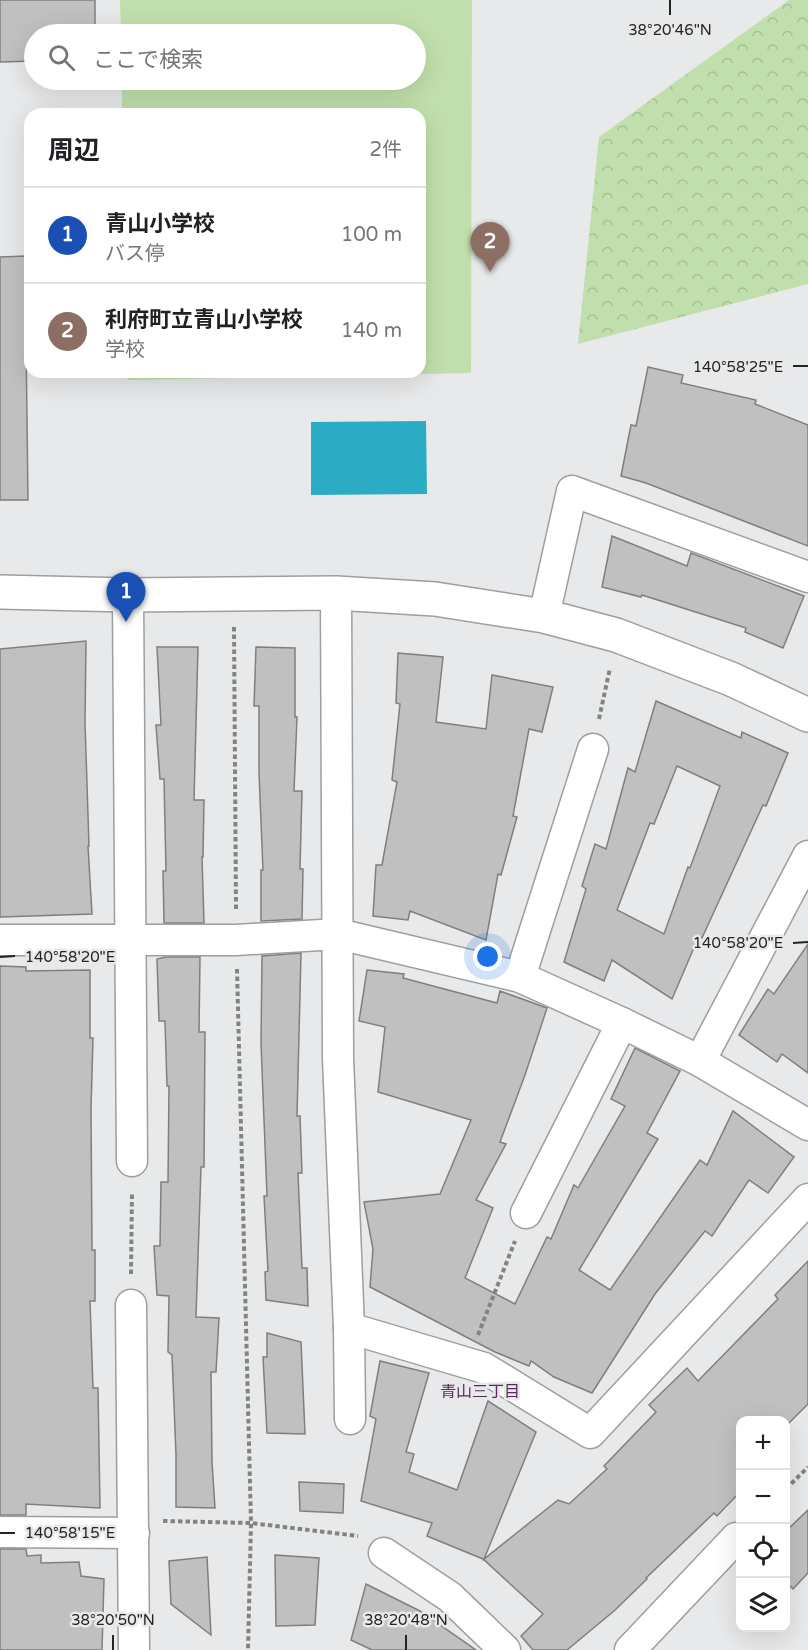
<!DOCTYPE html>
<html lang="ja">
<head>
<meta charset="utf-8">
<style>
  :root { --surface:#fff; --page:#f2f2f2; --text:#202124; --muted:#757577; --line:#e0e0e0; --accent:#942e92 }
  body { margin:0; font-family:"Varela Round","Noto Sans JP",sans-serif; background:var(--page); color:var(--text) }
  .controls { position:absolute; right:18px; bottom:18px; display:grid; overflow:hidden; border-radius:12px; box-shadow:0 6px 24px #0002 }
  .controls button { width:54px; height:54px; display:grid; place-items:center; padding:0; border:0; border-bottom:2px solid var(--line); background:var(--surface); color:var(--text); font:30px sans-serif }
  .you { position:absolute; left:488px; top:957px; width:21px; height:21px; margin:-15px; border:4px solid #fff; border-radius:50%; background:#1a73e8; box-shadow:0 0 0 9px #1a73e833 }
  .badge { display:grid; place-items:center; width:39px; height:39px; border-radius:50%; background:var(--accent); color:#fff; font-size:20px; font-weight:700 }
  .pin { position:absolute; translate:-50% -50px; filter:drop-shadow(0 2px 3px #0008) }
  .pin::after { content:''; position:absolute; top:32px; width:21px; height:18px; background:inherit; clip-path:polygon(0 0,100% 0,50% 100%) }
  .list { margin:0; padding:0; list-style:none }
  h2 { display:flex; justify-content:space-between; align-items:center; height:78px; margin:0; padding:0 24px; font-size:26px }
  h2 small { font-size:20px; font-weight:400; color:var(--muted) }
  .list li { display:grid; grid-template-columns:39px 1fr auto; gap:18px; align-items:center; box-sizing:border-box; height:96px; padding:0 24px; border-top:2px solid var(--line) }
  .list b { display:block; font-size:22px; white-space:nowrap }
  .list p { margin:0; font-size:20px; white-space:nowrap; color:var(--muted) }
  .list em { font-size:20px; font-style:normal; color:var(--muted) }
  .icon { flex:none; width:33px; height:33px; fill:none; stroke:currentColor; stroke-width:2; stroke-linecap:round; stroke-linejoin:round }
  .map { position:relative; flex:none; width:808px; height:1650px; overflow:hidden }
  .search { position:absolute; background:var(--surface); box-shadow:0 6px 24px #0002; left:24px; top:24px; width:402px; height:66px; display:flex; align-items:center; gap:15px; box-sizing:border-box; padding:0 21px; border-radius:33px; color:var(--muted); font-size:22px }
  .panel { position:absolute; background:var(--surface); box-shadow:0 6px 24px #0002; left:24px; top:108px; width:402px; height:270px; border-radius:18px }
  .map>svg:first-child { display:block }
</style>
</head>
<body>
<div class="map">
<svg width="808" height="1650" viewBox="0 0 808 1650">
  <defs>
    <pattern id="forest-crowns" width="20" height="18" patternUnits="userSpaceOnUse" patternTransform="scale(1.5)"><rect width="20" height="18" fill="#c1dfac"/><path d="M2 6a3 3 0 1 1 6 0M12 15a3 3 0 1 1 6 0" fill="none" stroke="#a6bf94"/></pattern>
  </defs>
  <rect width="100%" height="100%" fill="#e8e9ea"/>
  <path fill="#c1dfac" d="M120,0h352l-1,373 -343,7 -1,-8h293v-258h-298v-34h294v-46h-295z"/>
  <path fill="url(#forest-crowns)" d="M789,0h19v284l-230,60 21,-207z"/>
  <path fill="#2cacc4" d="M426,421l1,73 -116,1v-73z"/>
  <g fill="#c1c0c0" stroke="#807f7f" stroke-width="1.5" fill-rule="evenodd">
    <path d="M0,0h95v34h-61v27l-34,1z"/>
    <path d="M25,256l3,244h-28v-243z"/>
    <path d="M648,367l35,8 -2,8 75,17 -1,4 53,21v121l-162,-63 -25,-7 10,-51 5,1z"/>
    <path d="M612,536l75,30 4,-13 113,43 -21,52 -38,-16 1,-4 -104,-33 -1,2 -39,-10z"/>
    <path d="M86,641l-1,81 4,124h-1l4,68 -92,3v-268z"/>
    <path d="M157,647h41l-4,153h10l-1,57h-1l2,66h-40l-1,-52h3l-2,-92h-4l-4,-54h5z"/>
    <path d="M256,647l39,1v69h2l-3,74h8l-2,78h3l-1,50 -41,2v-51h2l-4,-97v-67h-5z"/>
    <path d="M398,653l45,4 -7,65 50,7 6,-54 61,12 -11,45 -13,-3 -16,87 4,1 -16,58 -3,-1 -12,66 -76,-29 -2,9 -35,-4 3,-51h6l15,-83 -5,-2 8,-76 -4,-1z"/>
    <path d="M656,701l85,37 1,-6 46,21 -22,53 -3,-1 -61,133 -3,-2 -27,63 -60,-39 -8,21 -40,-19 22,-73 -4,-3 13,-42 11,5 22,-81 7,4zM677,766l43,20 -30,82 -2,-1 -24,67 -47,-24 33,-87 4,1z"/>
    <path d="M808,944v129l-26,-19 -5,8 -38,-27 29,-46 6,5z"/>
    <path d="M301,953l-4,163h3l2,57h-4l4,95h5l1,38 -42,-6 -1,-28 3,-1 -4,-75h3l-6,-152 1,-88z"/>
    <path d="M166,957h34l-1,75h6l-1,135h-3l-5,150 23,1 -3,54h-5l1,90 3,46 -39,-1v-52l-4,-100 -4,-3 1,-56 -12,-1 -3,-49h6l1,-64h7l1,-96h-2l-2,-65h-6l-2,-62z"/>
    <path d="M0,966l26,1v4l64,-1v68h3l-2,71 1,141h3v51h-5l3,87h5l2,120 -74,-4v11h-26z"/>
    <path d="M367,970l37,4 -1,4 94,25 3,-12 47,17 -22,67 -25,67 6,2 -30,56 17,8 -28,70 50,26 32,-67 4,2 23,-54 4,3 47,-82 -14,-7 24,-51 45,23 -33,62 11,6 -79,131 31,20 90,-130 7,5 26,-54 61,46 -26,36 -19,-13 -37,56 -7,-5 -50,63 -63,99 -38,-16 -23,-16 -2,5 -34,-14 -125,-65 3,-38 -9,-47 76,-8 31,-74 -93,-28 7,-65 -26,-6z"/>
    <path d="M808,1261v143l-22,22v-6h-45v71l-24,25 -3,-3 -68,65 1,1 -33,32 -47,39h-34l-12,-14 22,-22 -60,-55 -56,-23 5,-13 -71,-22 15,-82 -6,-3 10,-55 49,12 -23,79 8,2 -5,18 48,18 31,-89 48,31 -52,127 74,-59 11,4 38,-35 -3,-3 52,-54 -7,-7 38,-37 11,13 80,-82 -3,-4z"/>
    <path d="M267,1333l34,9 4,92 -38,-1 -4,-76h4z"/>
    <path d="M299,1482l45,2 -1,29 -43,-2z"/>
    <path d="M808,1510v63l-15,16 -7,-7v-51z"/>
    <path d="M0,1549h26l1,7 14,-1v8l38,-1 2,14 23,3 -2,71h-102z"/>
    <path d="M275,1555l44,3 -4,67 -39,1z"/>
    <path d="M207,1557l4,78 -40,-31 -2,-43z"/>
    <path d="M366,1584l54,27 56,39h-104l-21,-10z"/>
  </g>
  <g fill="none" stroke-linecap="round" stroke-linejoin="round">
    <defs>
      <g id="street">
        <path d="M336,593l2,465 11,270 1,91"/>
        <path d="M128,595l4,566"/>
        <path d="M544,616l28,-125 236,86"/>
        <path d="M0,940h236l102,-6 182,43 102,46 78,38 108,64"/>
        <path d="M520,977l73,-228"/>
        <path d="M700,1061l108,-205"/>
        <path d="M526,1213l96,-190"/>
        <path d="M131,1305l3,345"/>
        <path d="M349,1328l135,40 106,65 218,-234"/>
        <path d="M0,1532l134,1"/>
        <path d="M384,1553l66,44 55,53"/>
        <path d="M630,1650l106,-112"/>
      </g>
      <path id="secondary" d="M0,592l128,3 208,-2 99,6 109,17 72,19 115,44 77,36"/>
    </defs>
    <use href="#street" stroke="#9d9e9f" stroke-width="33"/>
    <use href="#secondary" stroke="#9d9e9f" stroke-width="36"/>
    <g stroke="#828383" stroke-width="4" stroke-dasharray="4.5 3" stroke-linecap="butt">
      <path d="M234,627l2,283"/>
      <path d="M599,719l11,-51"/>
      <path d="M237,969l14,554 -3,127"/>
      <path d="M131,1274l1,-82"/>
      <path d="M478,1335l37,-94"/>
      <path d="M786,1489l22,-22"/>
      <path d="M163,1521l88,2 107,13"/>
    </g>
    <use href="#street" stroke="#fff" stroke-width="30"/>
    <use href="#secondary" stroke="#fff" stroke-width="33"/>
  </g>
  <path fill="none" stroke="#232424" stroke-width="2" d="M670,0v15M793,366h15M793,943l15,-1M0,957l15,-1M0,1533h15M113,1635v15M406,1635v15"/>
  <g text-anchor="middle" stroke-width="5" stroke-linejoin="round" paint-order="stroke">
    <g font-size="16" fill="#5d2b5b" stroke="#e8e9ea">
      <text x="480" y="1397">青山三丁目</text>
    </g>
  </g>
  <g font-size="15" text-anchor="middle" fill="#232424" stroke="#e8e9ea" stroke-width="5" stroke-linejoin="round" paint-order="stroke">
    <text x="670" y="35">38°20'46"N</text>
    <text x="738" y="372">140°58'25"E</text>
    <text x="738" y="948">140°58'20"E</text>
    <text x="70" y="962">140°58'20"E</text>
    <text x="70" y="1538">140°58'15"E</text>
    <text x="113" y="1625">38°20'50"N</text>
    <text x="406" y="1625">38°20'48"N</text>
  </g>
</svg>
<div class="controls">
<button>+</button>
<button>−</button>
<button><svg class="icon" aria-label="locate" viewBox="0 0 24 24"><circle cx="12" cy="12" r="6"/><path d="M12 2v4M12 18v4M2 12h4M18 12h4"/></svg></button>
<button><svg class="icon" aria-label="layers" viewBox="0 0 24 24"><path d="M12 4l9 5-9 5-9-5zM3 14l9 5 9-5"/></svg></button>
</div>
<div class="you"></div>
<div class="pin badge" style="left:126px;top:622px;background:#1a4fb4">1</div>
<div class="pin badge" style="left:490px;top:272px;background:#8d6e63">2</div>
<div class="search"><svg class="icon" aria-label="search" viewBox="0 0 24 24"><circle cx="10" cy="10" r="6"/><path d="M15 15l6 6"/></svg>ここで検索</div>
<section class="panel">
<h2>周辺<small>2件</small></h2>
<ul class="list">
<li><span class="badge" style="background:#1a4fb4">1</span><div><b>青山小学校</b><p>バス停</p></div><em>100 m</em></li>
<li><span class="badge" style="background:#8d6e63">2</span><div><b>利府町立青山小学校</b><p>学校</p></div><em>140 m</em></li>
</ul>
</section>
</div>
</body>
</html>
